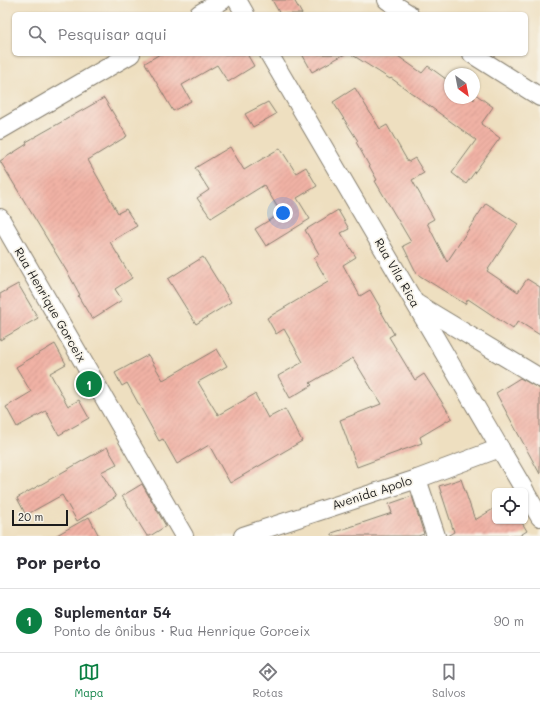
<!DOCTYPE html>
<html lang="pt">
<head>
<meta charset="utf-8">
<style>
  :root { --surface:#fff; --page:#f7f7f7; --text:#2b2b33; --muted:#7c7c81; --line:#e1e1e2; --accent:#0b8043 }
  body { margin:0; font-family:Mali,sans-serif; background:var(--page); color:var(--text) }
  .controls { position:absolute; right:12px; bottom:12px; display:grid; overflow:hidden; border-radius:6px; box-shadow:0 1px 3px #0004 }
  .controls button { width:36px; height:36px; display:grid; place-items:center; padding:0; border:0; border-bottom:1px solid var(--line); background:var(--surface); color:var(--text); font:20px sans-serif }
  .compass { position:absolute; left:444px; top:68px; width:36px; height:36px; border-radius:50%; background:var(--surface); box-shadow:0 1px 3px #0004; rotate:148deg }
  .scale { position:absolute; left:12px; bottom:10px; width:56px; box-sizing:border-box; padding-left:4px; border:2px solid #1c1c1c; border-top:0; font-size:11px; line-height:14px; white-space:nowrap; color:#1c1c1c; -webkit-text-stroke:3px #f7f3e8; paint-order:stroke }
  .you { position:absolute; left:283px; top:213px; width:14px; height:14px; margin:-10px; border:3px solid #fff; border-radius:50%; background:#1a73e8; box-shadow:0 0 0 6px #1a73e833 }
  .badge { display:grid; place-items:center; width:26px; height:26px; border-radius:50%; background:var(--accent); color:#fff; font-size:13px; font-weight:700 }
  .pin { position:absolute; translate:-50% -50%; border:2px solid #fff; box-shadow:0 1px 4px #0006 }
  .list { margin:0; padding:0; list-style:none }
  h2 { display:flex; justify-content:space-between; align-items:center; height:52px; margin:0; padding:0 16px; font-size:17px }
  h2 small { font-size:13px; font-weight:400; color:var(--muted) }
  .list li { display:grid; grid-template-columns:26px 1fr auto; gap:12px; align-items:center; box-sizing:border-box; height:64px; padding:0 16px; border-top:1px solid var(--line) }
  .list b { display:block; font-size:15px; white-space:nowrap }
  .list p { margin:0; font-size:13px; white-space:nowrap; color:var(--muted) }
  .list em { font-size:13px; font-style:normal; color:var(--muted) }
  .icon { flex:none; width:22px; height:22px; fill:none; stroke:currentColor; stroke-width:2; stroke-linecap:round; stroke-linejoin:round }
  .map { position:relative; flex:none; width:540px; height:536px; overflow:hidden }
  .search { position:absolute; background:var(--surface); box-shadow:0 1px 3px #0004; left:12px; right:12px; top:12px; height:44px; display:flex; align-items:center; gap:10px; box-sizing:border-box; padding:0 14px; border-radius:6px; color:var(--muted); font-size:15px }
  .sheet { height:116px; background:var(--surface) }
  nav { display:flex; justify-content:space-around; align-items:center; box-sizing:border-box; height:56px; border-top:1px solid var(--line); background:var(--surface); font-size:11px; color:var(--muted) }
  nav a { display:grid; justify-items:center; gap:2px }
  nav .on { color:var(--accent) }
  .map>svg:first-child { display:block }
</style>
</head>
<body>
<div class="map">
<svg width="540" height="536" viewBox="0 0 540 536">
  <defs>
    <pattern id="building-hatch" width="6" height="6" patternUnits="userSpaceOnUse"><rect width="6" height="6" fill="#f1b2a5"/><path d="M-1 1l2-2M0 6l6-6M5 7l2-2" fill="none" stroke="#ce988d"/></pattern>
  </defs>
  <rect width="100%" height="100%" fill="#f7f3e8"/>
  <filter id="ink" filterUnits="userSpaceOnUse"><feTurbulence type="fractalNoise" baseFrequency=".025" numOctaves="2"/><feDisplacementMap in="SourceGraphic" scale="8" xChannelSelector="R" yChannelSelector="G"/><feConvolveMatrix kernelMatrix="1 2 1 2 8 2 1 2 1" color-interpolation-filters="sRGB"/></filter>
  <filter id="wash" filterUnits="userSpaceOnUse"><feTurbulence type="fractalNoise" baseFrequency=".012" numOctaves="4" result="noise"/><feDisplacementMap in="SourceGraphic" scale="16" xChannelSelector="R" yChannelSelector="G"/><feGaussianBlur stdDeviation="0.9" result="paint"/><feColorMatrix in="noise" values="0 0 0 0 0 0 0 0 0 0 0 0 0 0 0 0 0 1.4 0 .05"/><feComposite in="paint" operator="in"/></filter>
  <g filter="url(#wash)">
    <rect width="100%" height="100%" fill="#eedfc0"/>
    <g id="blocks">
      <g fill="url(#building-hatch)">
        <path d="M272,0h22l8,14h-22z"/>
        <path d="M160,54h87l7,12 -26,16 -11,-17 -35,20 9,16 -18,10 -28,-48z"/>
        <path d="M302,54h43l-33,18z"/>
        <path d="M351,54h44l27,19 6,-7 22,16v16h22l2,2v-7l19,14 -12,17 19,14 -34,46 -14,-11 24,-33 -85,-62 -1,1z"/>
        <path d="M355,88l25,41 7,-4 21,37 7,-4 9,15 -12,7 22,39 -7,4 20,39 39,-59 32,21 -31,47 31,21 9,-13 13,8v48l-22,-14 -5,8 -45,-30 -3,5 -48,-30 -14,-28 8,-4 -36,-61 2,-1 -21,-38 2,-1 -25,-39z"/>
        <path d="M104,98l23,38 -39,24 30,53 8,-4 11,17 -27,16 22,36 -17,11 7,11 -30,19 -14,-23 2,-1 -11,-20 -69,-114 27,-17 -1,-2z"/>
        <path d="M268,102l8,12 -23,13 -8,-13z"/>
        <path d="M230,147l14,23 36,-22 16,25 10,-6 11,19 -20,12 13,21 -44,27 -11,-17 26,-16 -17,-28 -53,33 -14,-20 12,-8 -14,-22z"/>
        <path d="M338,210l11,19 -8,4 15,24 -13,8 17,31 10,-6 10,17 -1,1 15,26 -5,3 26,43 9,-6 28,44 -32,19 2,6 -65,24 -17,-47 41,-16 -28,-46 -43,25 2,2 -22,13 -12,-22 25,-14 -19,-33 -8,5 -9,-16 61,-36 -14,-24 5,-4 -14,-24z"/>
        <path d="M203,257l28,45 -35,22 -28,-45z"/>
        <path d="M18,284l20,34 -38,22v-46z"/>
        <path d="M55,344l11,20 -16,9 18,33 11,-6 10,18 -30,17 -13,-24 -29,16 -11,-20 25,-15 -15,-25z"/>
        <path d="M217,349l10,17 -29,16 20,33 37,-21 13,24 17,-9 17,32 -72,42 -21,-38 -32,19 -14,-25 -4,2 -32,-58 -5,3 -7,-13 33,-18 15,25z"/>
        <path d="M520,378l20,11v85l-44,-81z"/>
        <path d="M107,447l10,17 -16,8 15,25 -39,24 -15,-26 -36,20 -9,-17z"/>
        <path d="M461,479l14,41 20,-12v13h26l6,10 -8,5h-72l7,-4 -15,-46z"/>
        <path d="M142,484l24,42 -16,10h-3l-25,-40z"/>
        <path d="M412,496l12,38 -6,2h-86v-3l60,-20 -3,-9z"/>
        <path d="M89,517l10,19h-44z"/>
      </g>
    </g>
  </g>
  <g filter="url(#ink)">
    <use href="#blocks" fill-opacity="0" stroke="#857e6e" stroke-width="1"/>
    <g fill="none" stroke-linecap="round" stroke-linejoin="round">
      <defs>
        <g id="minor">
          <path d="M237,0l8,14"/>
          <path d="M387,0l22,14"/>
          <path d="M199,14l24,-14"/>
          <path d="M269,54l256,437"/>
          <path d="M472,54l68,43"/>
          <path d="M0,130l131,-76"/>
          <path d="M0,218l184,318"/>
          <path d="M417,304l123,74"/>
          <path d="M417,479l19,57"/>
          <path d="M525,492l15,25"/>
          <path d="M243,536l174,-57 83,-31"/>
        </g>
      </defs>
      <use href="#minor" stroke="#857e6e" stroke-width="20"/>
      <use href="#minor" stroke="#fff" stroke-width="18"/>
    </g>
  </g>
  <g text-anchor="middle" stroke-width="3.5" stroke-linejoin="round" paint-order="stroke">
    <g font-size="12" fill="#1c1c1c" stroke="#f7f3e8">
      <text transform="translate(397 273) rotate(60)" y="4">Rua Vila Rica</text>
      <text transform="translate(50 305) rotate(60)" y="4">Rua Henrique Gorceix</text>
      <text transform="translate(372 493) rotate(-18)" y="4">Avenida Apolo</text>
    </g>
  </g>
</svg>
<div class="controls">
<button><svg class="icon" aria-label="locate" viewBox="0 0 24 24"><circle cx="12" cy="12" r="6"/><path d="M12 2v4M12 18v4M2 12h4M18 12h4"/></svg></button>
</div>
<svg class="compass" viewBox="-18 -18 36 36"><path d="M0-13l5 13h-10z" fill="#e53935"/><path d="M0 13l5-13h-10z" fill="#7c7c81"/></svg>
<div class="scale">20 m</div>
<div class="you"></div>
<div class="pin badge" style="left:89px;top:384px">1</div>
<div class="search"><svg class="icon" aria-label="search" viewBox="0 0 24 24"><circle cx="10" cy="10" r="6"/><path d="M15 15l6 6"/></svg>Pesquisar aqui</div>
</div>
<section class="sheet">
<h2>Por perto<small></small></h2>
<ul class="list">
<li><span class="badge">1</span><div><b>Suplementar 54</b><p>Ponto de ônibus · Rua Henrique Gorceix</p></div><em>90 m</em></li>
</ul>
</section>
<nav>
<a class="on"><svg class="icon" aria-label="map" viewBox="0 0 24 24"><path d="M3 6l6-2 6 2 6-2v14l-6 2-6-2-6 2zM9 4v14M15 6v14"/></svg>Mapa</a>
<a><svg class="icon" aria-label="directions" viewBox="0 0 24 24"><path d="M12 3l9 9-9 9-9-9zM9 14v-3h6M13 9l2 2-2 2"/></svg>Rotas</a>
<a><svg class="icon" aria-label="saved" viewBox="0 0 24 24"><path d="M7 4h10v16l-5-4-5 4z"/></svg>Salvos</a>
</nav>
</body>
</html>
